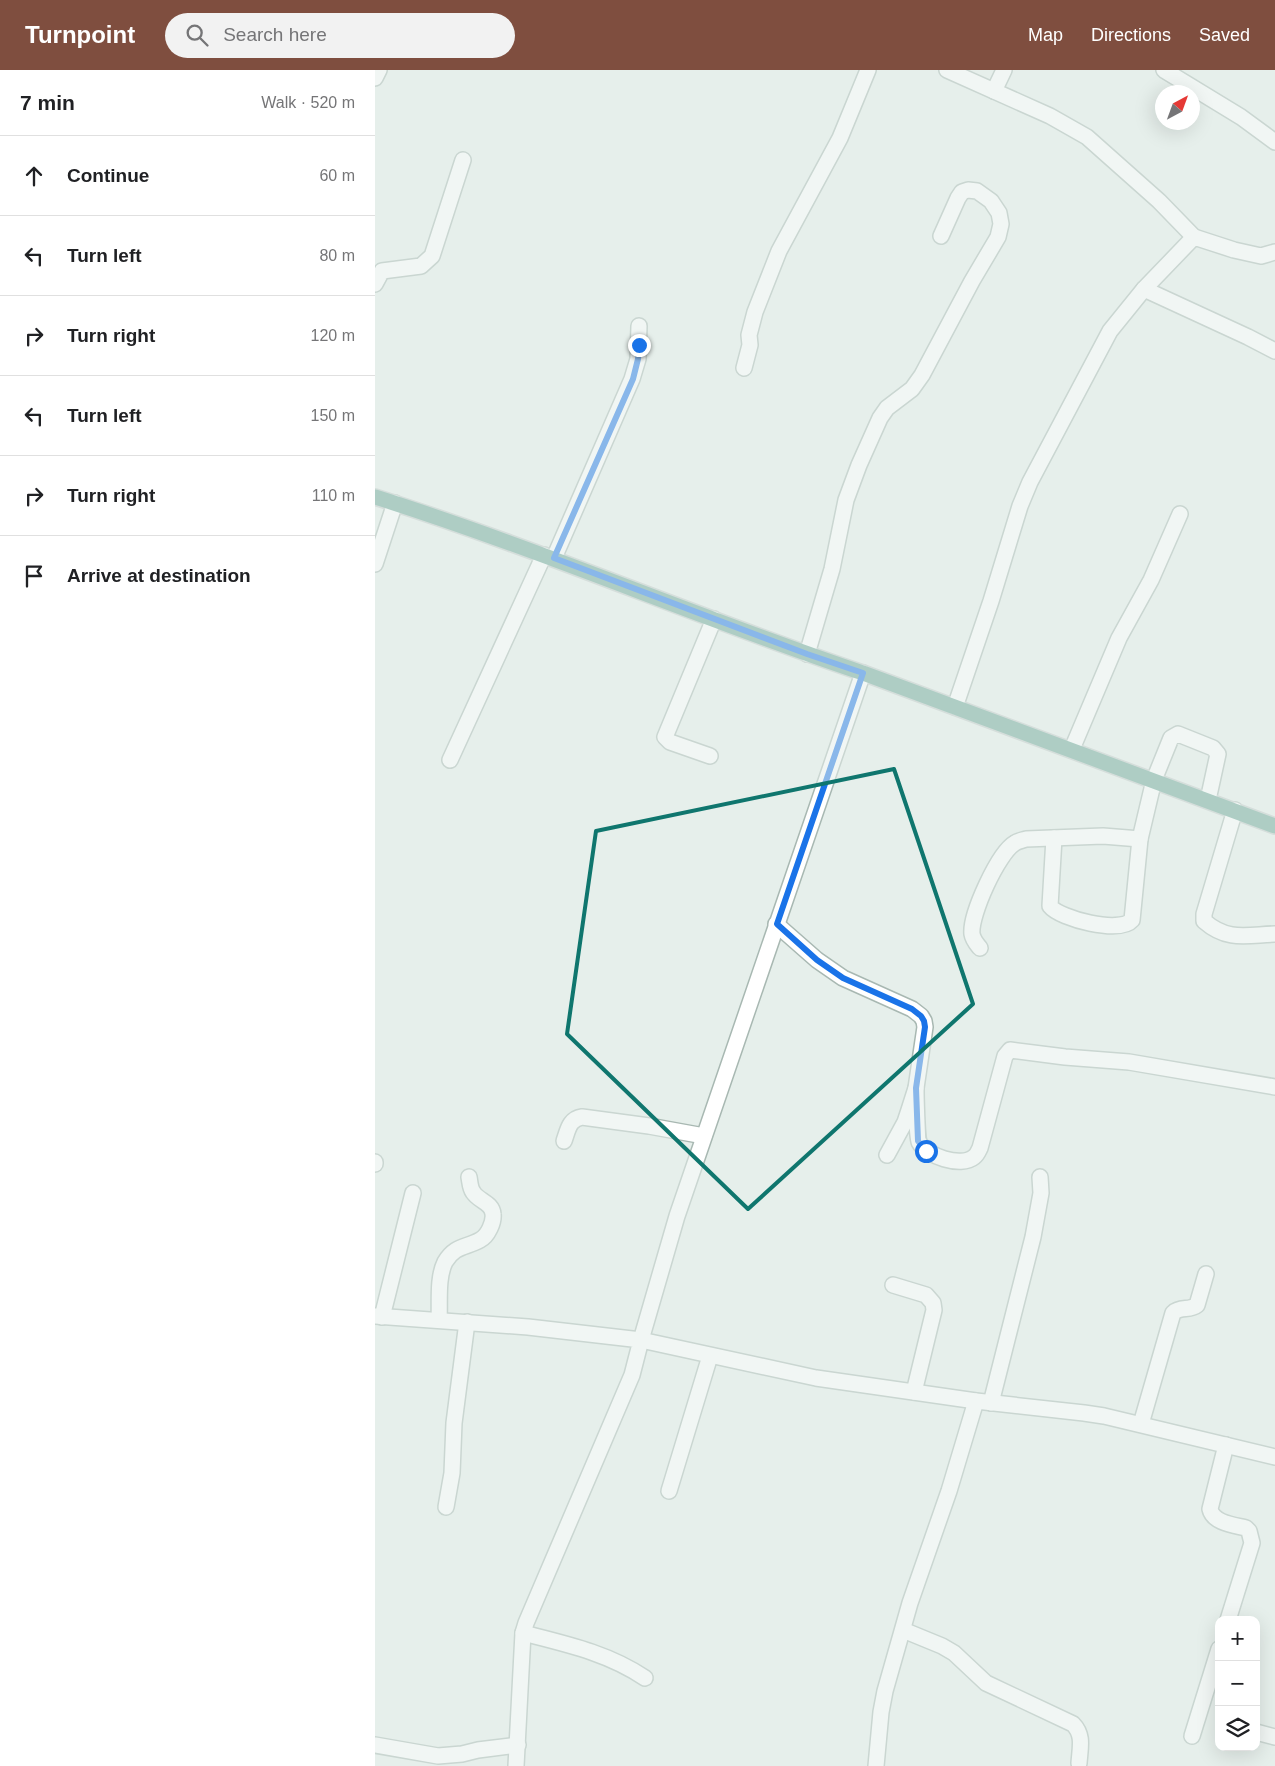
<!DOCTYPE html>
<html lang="en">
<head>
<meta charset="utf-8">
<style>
  :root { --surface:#fff; --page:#f2f2f2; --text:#202124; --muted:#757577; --line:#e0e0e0; --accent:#7f4e3f }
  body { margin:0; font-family:Helvetica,sans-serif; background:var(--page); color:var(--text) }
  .controls { position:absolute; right:15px; bottom:15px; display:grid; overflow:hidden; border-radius:10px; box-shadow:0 5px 20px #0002 }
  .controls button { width:45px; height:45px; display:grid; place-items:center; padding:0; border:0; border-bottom:1px solid var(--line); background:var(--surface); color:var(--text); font:25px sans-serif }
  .compass { position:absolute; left:780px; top:15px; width:45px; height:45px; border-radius:50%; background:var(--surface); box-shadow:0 5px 20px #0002; rotate:41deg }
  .stop { position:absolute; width:15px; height:15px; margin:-11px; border:4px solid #1a73e8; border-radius:50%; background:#fff }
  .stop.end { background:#1a73e8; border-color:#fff; box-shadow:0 1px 5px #0008 }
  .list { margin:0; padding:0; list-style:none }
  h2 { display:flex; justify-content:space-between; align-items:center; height:65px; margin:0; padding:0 20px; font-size:21px }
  h2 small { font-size:16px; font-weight:400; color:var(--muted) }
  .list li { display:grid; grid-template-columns:32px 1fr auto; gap:15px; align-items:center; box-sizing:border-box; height:80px; padding:0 20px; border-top:1px solid var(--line) }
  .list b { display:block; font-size:19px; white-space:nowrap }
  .list em { font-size:16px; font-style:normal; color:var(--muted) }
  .icon { flex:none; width:28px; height:28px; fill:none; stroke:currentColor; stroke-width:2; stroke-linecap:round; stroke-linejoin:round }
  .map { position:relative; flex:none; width:900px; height:1696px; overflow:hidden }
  header { display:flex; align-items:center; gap:30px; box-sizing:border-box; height:70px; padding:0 25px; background:var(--accent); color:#fff }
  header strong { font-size:24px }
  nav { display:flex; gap:28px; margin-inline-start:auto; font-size:18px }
  .search { width:350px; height:45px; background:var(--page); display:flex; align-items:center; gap:12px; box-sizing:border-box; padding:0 18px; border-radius:28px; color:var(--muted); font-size:19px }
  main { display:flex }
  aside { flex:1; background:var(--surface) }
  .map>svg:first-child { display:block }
</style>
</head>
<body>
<header>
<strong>Turnpoint</strong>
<div class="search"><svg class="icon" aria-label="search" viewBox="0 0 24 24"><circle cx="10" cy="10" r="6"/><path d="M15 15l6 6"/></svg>Search here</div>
<nav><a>Map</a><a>Directions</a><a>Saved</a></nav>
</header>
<main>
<aside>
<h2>7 min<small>Walk · 520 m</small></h2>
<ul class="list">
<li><svg class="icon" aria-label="ahead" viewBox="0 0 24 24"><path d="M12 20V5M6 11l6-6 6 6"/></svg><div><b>Continue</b></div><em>60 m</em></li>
<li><svg class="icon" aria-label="left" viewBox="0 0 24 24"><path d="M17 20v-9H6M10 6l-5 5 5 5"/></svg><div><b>Turn left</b></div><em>80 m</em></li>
<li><svg class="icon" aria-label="right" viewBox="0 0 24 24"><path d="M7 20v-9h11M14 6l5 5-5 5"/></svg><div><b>Turn right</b></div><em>120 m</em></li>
<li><svg class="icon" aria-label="left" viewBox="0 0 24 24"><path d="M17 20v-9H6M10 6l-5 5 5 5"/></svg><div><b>Turn left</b></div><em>150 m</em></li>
<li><svg class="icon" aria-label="right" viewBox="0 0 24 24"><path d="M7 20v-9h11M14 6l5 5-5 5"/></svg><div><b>Turn right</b></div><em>110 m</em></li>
<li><svg class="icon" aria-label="arrive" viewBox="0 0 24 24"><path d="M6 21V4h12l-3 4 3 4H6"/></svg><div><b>Arrive at destination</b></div></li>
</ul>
</aside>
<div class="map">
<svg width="900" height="1696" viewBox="0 0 900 1696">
  <rect width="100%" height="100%" fill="#e6efeb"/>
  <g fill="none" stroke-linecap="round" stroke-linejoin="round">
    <defs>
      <g id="minor">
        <path d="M572,0l103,46 37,21 72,64 35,36"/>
        <path d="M789,0l77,47 34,25"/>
        <path d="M0,8l4,-8"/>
        <path d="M619,21l10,-21"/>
        <path d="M0,214l7,-13 39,-5 11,-10 31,-96"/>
        <path d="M769,219l104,48 27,14"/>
        <path d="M369,298l6,-23 -1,-10 6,-23 24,-61 61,-113 28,-68"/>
        <path d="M179,488l78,-179 6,-20 1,-33"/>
        <path d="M0,494l20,-61"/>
        <path d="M432,584l25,-85 14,-69 13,-35 21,-47 7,-10 25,-19 10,-14 50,-94 26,-44 3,-13 -2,-11 -8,-12 -14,-10 -9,-1 -6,2 -4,6 -17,38"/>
        <path d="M488,603l-186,543 -36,124 175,38 160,23 108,12 20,3 171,41"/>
        <path d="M580,637l36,-106 29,-95 10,-24 80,-151 34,-42 50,-52 40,13 27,6 14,-4"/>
        <path d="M697,679l47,-111 32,-58 29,-66"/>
        <path d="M335,686l-40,-14 -5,-5 49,-118"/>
        <path d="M75,690l94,-205"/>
        <path d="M860,740l-31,104v7c24,21 43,14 71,13"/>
        <path d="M679,768l-4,68c10,13 70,28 82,14l8,-81"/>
        <path d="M401,854l41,36 26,18 69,31 9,7 3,5 1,6 -9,61 -7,22 -4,12 -18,33"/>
        <path d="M605,878c-4,-5 -7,-8 -8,-14 -2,-19 26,-81 43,-91 3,-2 8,-3 11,-4l77,-3 37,3 14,-59 17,-42 7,-4 35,14 5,6 -10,46"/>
        <path d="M541,1018c0,9 1,51 3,54 7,14 42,26 55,15 3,-2 5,-7 6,-9l25,-92 5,-6 55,7 64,5 146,25"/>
        <path d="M189,1071c4,-11 5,-22 18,-24l67,9 55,10"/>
        <path d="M0,1094v-2"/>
        <path d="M518,1215l33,10 7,8 1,7 -20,82"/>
        <path d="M0,1246l153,11 113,13 -9,35 -106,248 -3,10 -7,133"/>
        <path d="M7,1247l31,-124"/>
        <path d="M64,1250c1,-18 -2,-42 6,-58 10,-17 21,-14 35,-22 8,-4 14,-18 13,-26 -1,-12 -15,-13 -20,-22 -3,-4 -3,-10 -4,-15"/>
        <path d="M616,1333l42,-166 8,-44 -1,-16"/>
        <path d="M766,1354l32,-111c7,-7 17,-2 24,-8l9,-31"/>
        <path d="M851,1375l-16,64c3,14 24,16 36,19l3,3 3,12 -24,77"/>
        <path d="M294,1421l41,-135"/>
        <path d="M71,1437l6,-34 2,-50 13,-101"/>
        <path d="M528,1560l39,16 12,7 32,30 87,41c11,11 7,24 6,39"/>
        <path d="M148,1563c43,11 85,20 122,45"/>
        <path d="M881,1662l19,5"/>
        <path d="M817,1666l27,-87"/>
        <path d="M0,1675l63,11 24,-2 16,-4 40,-5"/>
        <path d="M501,1696l5,-54 4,-21 25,-88 39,-112 27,-90"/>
      </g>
      <path id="major" d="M0,427c165,52 324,121 488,176l412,153"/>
    </defs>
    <use href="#minor" stroke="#a8b8b2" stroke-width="18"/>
    <use href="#major" stroke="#c2cac8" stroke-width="18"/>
    <use href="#minor" stroke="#fff" stroke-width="15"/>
    <use href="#major" stroke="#6aa596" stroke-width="15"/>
  </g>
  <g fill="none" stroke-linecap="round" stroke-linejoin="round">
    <path stroke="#1a73e8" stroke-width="6" d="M264,275l-1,14 -5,20 -79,179 253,96 56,19 -86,251 40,36 26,18 69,31 9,7 3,5 1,6 -9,61 2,53 8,10"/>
  </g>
  <path d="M0 0H900V1696H0ZM519,699l79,235 -225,205 -181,-175 29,-203z" fill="#e6efeb" fill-opacity=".55" fill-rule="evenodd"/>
  <path fill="none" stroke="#0f766e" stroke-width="4" stroke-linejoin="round" d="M519,699l79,235 -225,205 -181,-175 29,-203z"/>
</svg>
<div class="controls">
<button>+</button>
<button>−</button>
<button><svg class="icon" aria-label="layers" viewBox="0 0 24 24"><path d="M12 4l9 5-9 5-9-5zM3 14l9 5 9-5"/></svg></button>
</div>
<svg class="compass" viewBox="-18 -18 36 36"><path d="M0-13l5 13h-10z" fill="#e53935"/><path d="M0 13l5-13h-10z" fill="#757577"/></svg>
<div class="stop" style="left:551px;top:1081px"></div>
<div class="stop end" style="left:264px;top:275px"></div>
</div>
</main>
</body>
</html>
